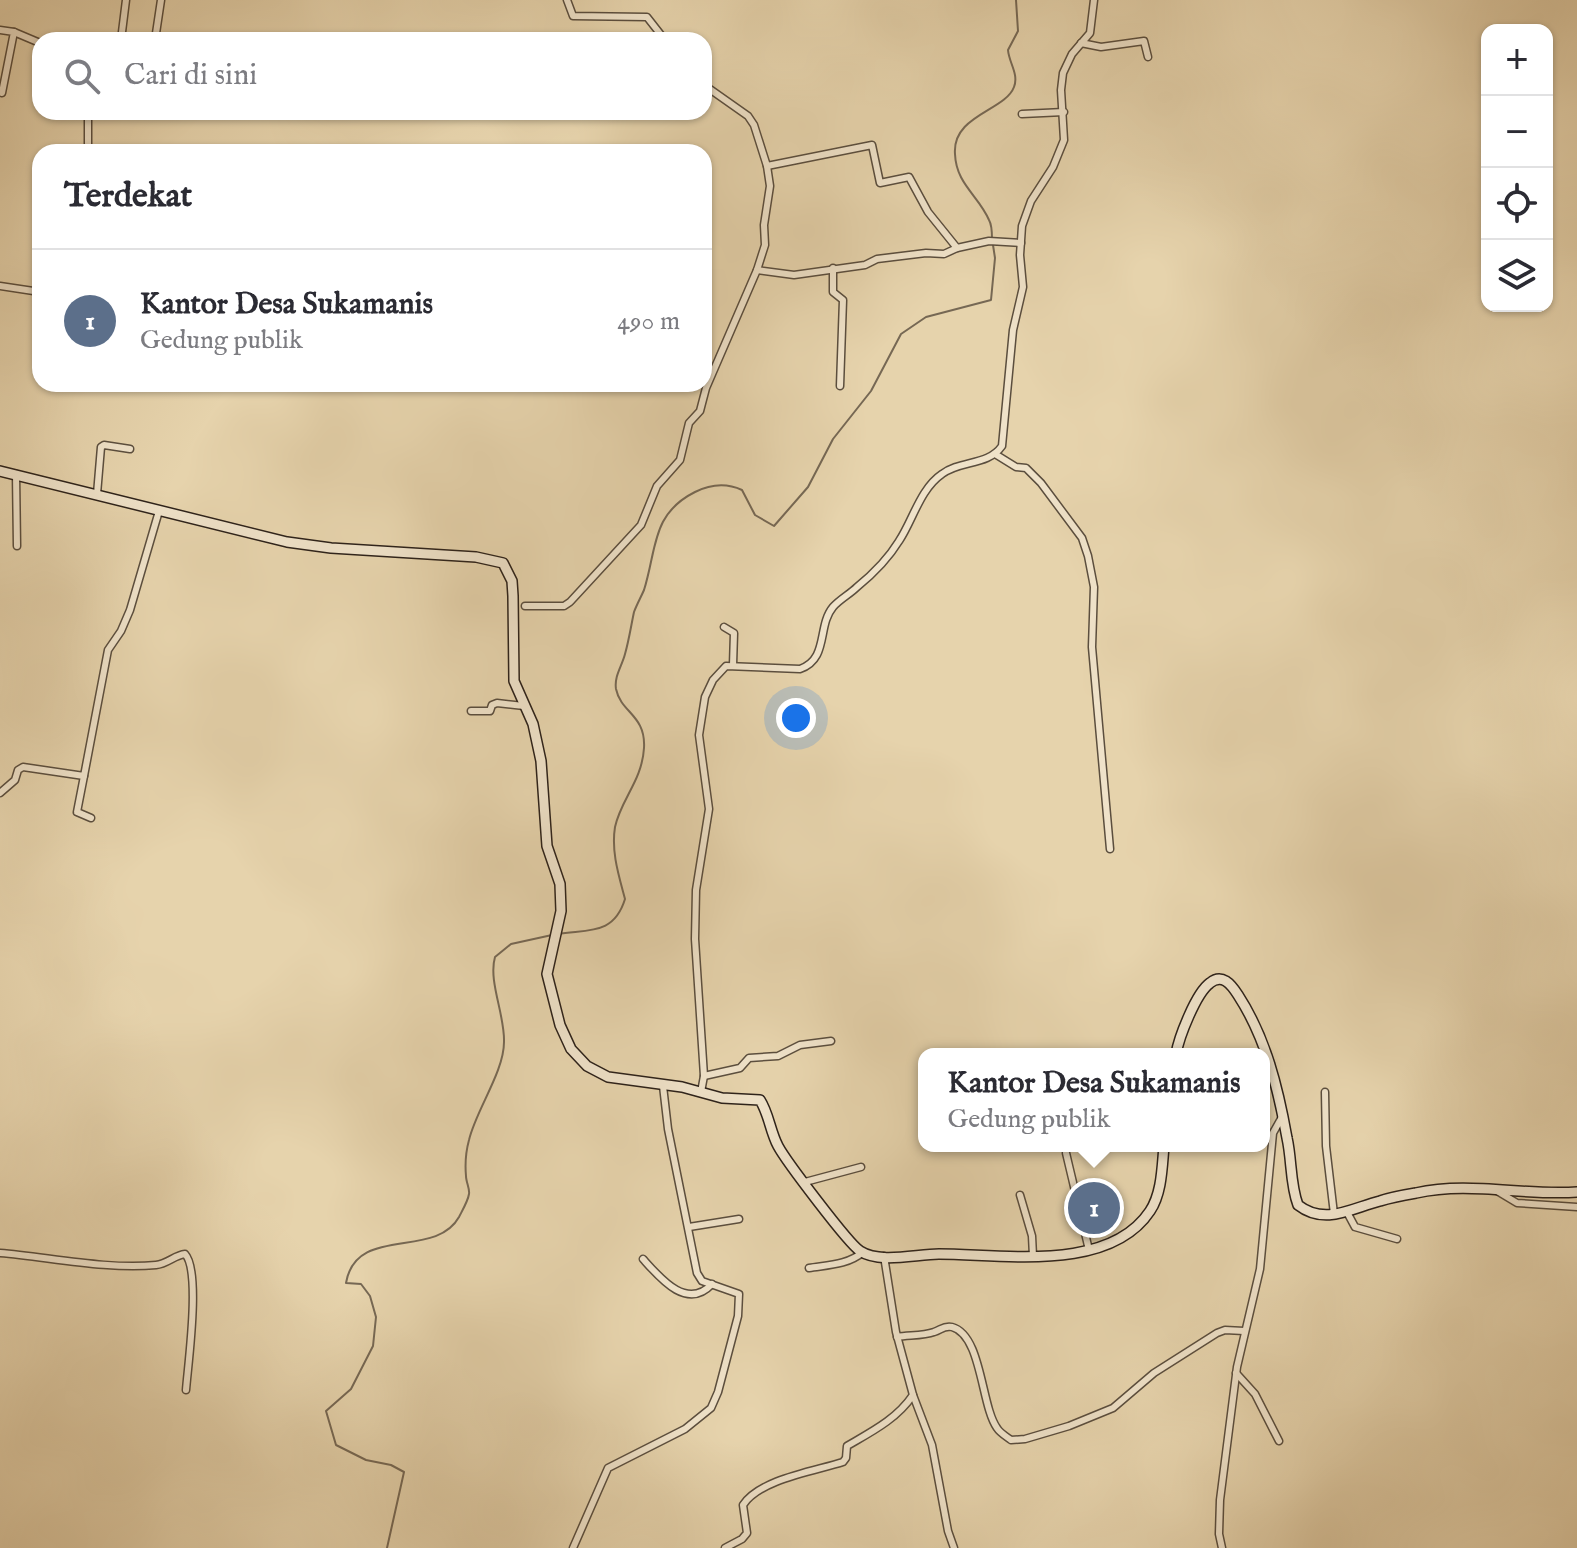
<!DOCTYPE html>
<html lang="id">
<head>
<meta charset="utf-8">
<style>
  :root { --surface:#fff; --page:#f7f7f7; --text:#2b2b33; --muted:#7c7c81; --line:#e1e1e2; --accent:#ea580c }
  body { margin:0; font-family:"IM FELL English",serif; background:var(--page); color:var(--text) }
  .controls { position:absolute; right:24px; top:24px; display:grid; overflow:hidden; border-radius:16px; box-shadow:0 2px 6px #0004 }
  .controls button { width:72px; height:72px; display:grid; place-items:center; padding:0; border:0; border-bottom:2px solid var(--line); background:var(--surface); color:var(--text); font:40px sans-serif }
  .you { position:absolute; left:796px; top:718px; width:28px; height:28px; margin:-20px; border:6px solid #fff; border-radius:50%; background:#1a73e8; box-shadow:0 0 0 12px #1a73e833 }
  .badge { display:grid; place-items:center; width:52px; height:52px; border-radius:50%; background:var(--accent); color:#fff; font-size:26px; font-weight:700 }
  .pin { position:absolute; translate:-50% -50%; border:4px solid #fff; box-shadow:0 2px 8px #0006 }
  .popup { position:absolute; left:918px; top:1048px; width:352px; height:104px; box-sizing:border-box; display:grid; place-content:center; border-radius:16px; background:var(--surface); filter:drop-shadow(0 2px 6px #0005); font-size:26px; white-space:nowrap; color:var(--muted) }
  .popup b { font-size:30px; color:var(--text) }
  .popup::after { content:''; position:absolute; left:50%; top:100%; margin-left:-16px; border:16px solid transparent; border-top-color:var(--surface) }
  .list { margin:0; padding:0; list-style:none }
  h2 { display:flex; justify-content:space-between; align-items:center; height:104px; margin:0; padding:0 32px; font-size:34px }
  h2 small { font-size:26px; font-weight:400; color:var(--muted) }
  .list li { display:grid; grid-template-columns:52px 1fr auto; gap:24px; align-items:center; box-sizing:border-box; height:144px; padding:0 32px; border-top:2px solid var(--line) }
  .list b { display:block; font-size:30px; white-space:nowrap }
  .list p { margin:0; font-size:26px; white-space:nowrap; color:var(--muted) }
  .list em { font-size:26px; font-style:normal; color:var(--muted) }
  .icon { flex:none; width:44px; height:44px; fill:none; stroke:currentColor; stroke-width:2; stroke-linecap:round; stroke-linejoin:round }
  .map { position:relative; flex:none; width:1577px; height:1548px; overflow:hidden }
  .search { position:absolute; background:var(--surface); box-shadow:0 2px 6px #0004; left:32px; top:32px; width:680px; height:88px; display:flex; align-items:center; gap:20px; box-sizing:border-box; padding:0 28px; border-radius:24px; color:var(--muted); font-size:30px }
  .panel { position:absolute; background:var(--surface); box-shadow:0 2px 6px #0004; left:32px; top:144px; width:680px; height:248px; border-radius:24px }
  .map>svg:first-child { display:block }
</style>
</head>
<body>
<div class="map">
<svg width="1577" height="1548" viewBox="0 0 1577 1548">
  <rect width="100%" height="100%" fill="#e6d3ac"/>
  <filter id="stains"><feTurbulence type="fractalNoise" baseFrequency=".0025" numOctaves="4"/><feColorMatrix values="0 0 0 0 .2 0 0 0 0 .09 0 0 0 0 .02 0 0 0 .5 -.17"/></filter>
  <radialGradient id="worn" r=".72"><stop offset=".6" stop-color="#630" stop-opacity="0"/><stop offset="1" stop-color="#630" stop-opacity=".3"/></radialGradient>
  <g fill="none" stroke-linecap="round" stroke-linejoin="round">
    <g stroke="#766854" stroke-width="2">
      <path d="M992,239c0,-6 0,-14 -3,-19 -10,-24 -33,-36 -34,-66 -3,-39 50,-43 59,-67 5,-13 -5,-24 -6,-37l10,-19 -2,-31"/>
      <path d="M558,934c31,-5 56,1 67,-35 -6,-23 -14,-47 -10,-72 6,-28 27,-46 29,-79 2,-33 -23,-35 -28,-59 -2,-13 6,-23 9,-35 4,-14 6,-28 9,-42 3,-8 7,-15 10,-22 13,-41 7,-76 51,-98 16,-8 32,-9 47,-2l13,25 19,11 34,-39 25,-48 38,-48 30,-57 25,-17 65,-17 4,-42 -2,-13"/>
      <path d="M387,1548l17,-76 -13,-7 -25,-5 -30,-15 -10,-34 25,-22 22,-43 3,-29 -6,-21 -9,-12 -15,-1c10,-59 89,-23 113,-66 3,-6 9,-16 10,-23 1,-5 -3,-12 -3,-18 -1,-11 0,-25 3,-36 7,-30 35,-68 35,-98 1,-27 -16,-61 -9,-85l16,-13 41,-9"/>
    </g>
    <defs>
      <g id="street">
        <path d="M567,0l6,16 74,1 18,23"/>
        <path d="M0,30l14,2 -12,61"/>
        <path d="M14,32l26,11"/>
        <path d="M121,40l5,-40"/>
        <path d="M155,40l6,-40"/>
        <path d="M1081,43l20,4 43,-6 4,16"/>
        <path d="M88,112v40"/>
        <path d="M1022,114l42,-2"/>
        <path d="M767,166l105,-21 8,38 29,-6 19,35 29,36"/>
        <path d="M833,268v24l10,8 -3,86"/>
        <path d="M757,270l37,5 71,-10 12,-6 49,-6 18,1 13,-6 32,-7 32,2"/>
        <path d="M0,286l40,6"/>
        <path d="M995,454l21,13 10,1 15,15 41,55 6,18 6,31 -2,60 18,202"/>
        <path d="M16,474l1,72"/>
        <path d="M97,494l4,-47 3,-2 26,4"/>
        <path d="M525,606h39l6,-4 71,-77 16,-39 23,-26 9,-37 11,-12 6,-23 51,-118 8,-25 -1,-20 6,-39 -3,-20 -13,-41 -6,-9 -44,-31"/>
        <path d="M724,627l10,6 -1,32"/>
        <path d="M471,711h19l2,-6 5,-2 27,3"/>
        <path d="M84,776l-7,36 14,6"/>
        <path d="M0,793l15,-13 3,-10 5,-3 61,9 24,-126 13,-19 9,-21 29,-99"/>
        <path d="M704,1076l36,-8 9,-10 29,-2 22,-11 31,-4"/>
        <path d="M701,1092l3,-16 -9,-137 1,-49 13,-81 -10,-74 6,-38 8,-17 13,-14 74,3c29,-10 17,-43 33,-62 7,-8 17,-13 24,-20 16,-13 31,-28 42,-46 14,-21 21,-52 43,-67 18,-14 46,-8 60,-28l11,-116 10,-43 -3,-32 2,-29 9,-25 22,-34 11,-27 -3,-50 2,-17 9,-19 18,-21 4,-33"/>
        <path d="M1325,1092l1,54 8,68"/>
        <path d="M1066,1153l23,97"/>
        <path d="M805,1182l56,-15"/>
        <path d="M1497,1191l20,12 60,4"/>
        <path d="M1020,1195l12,41 1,20"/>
        <path d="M1348,1214l7,13 42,12"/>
        <path d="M689,1227l50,-8"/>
        <path d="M0,1253c48,4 109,17 156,12 11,-1 19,-10 29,-11 16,17 3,110 1,136"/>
        <path d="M643,1259c17,19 44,52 69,25"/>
        <path d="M809,1268c18,-3 39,-3 54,-16"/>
        <path d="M897,1337c12,-2 26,-1 37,-5 7,-2 10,-7 18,-5 30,8 29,79 45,101 3,5 10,9 14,12l14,-1 44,-13 44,-18 41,-35 63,-40 8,-3 19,1"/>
        <path d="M1236,1373l19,21 24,47"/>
        <path d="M913,1395l19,50 16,86 6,17"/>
        <path d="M573,1548l35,-80 77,-39 26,-21 7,-16 20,-76 1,-22 -37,-13 -5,-8 -29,-144 -5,-43"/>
        <path d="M725,1548l17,-9 5,-6 -4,-28c17,-26 72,-34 100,-43l3,-4 1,-12c24,-14 50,-27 66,-51l-17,-63 -12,-76"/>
        <path d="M1222,1548l-3,-14 1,-34 17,-133 23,-98 13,-136 9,-16"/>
      </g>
      <g id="secondary">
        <path d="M0,471l287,71 44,6 145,9 27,6 9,18 1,15 1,85 19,43 8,37 6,85 13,38 1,27 -14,63 13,51 11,24 16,17 21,11 74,10 40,11 38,2c9,14 10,31 18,46 8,15 70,97 82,105 20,13 56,3 79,3 63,0 170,19 211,-43 12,-18 12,-44 14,-65"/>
        <path d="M1176,1054c3,-17 20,-61 34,-71 12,-10 21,1 28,12 28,43 40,93 49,143 5,22 3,46 11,67 27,21 54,3 82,-4 12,-4 24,-6 36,-8 53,-12 107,3 161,-1"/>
      </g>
    </defs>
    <use href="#street" stroke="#5b4e3e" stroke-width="9"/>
    <use href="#secondary" stroke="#2d221a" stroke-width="12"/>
    <use href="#street" stroke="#efe2c9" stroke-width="6"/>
    <use href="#secondary" stroke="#efe2c9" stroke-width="9"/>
  </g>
  <rect width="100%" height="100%" filter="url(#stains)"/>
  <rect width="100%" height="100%" fill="url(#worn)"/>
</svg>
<div class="controls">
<button>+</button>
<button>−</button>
<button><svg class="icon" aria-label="locate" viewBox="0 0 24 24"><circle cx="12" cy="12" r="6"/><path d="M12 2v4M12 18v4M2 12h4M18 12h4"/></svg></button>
<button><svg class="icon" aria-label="layers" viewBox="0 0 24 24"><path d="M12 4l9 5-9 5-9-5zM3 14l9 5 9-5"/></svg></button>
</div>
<div class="you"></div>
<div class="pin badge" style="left:1094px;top:1208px;background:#5c6f8a">1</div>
<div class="popup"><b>Kantor Desa Sukamanis</b>Gedung publik</div>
<div class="search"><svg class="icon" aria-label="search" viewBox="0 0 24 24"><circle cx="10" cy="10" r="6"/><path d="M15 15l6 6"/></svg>Cari di sini</div>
<section class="panel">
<h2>Terdekat<small></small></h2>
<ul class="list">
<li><span class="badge" style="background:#5c6f8a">1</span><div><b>Kantor Desa Sukamanis</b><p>Gedung publik</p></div><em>490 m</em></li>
</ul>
</section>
</div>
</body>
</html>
